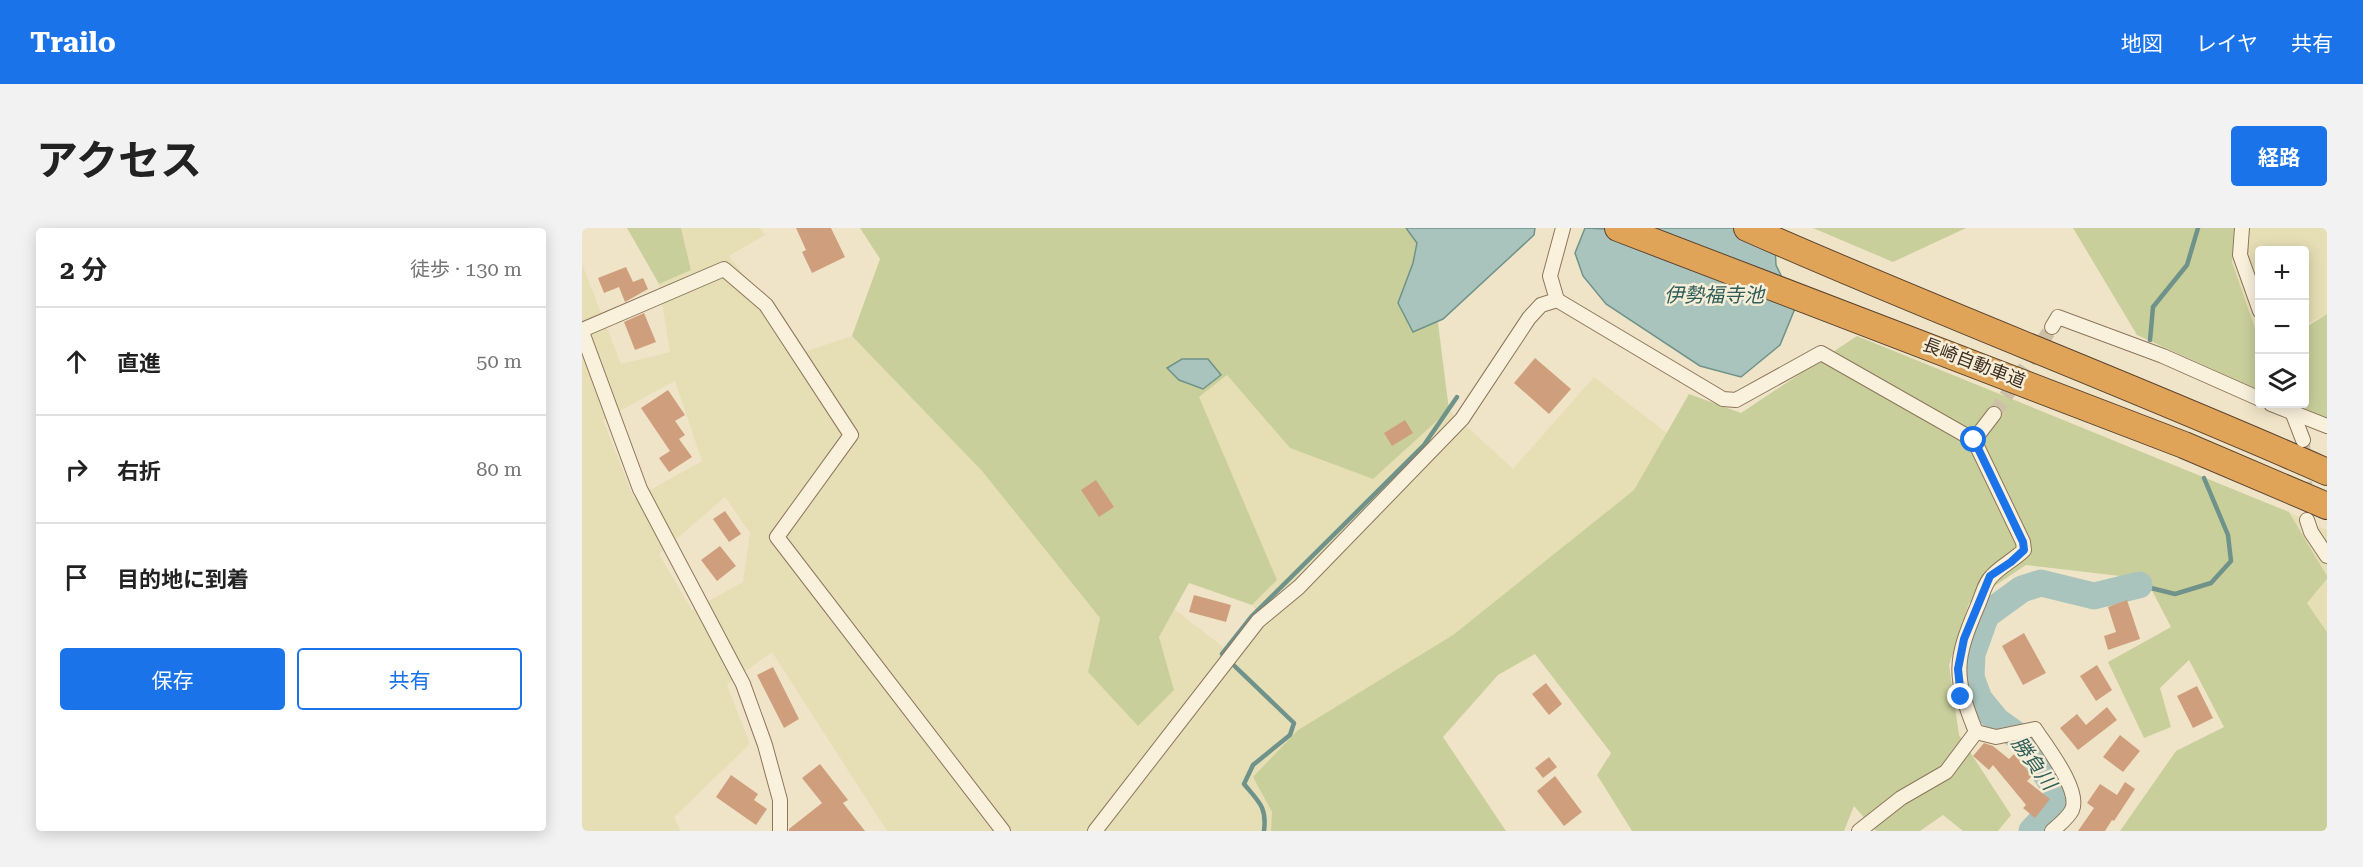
<!DOCTYPE html>
<html lang="ja">
<head>
<meta charset="utf-8">
<style>
  :root { --surface:#fff; --page:#f2f2f2; --text:#222; --muted:#767676; --line:#e0e0e0; --accent:#1a73e8 }
  body { margin:0; font-family:"Roboto Serif","Noto Sans JP",serif; background:var(--page); color:var(--text) }
  .controls { position:absolute; right:18px; top:18px; display:grid; overflow:hidden; border-radius:6px; box-shadow:0 3px 15px #0003 }
  .controls button { width:54px; height:54px; display:grid; place-items:center; padding:0; border:0; border-bottom:2px solid var(--line); background:var(--surface); color:var(--text); font:30px sans-serif }
  .stop { position:absolute; width:18px; height:18px; margin:-14px; border:4px solid #1a73e8; border-radius:50%; background:#fff }
  .stop.end { background:#1a73e8; border-color:#fff; box-shadow:0 2px 6px #0008 }
  .list { margin:0; padding:0; list-style:none }
  h2 { display:flex; justify-content:space-between; align-items:center; height:78px; margin:0; padding:0 24px; font-size:26px }
  h2 small { font-size:20px; font-weight:400; color:var(--muted) }
  .list li { display:grid; grid-template-columns:39px 1fr auto; gap:18px; align-items:center; box-sizing:border-box; height:108px; padding:0 24px; border-top:2px solid var(--line) }
  .list b { display:block; font-size:22px; white-space:nowrap }
  .list em { font-size:20px; font-style:normal; color:var(--muted) }
  .actions { display:flex; gap:12px; padding:18px 24px }
  .actions a { flex:1; padding:14px 0; border:2px solid var(--accent); border-radius:6px; text-align:center; font-size:21px; color:var(--accent) }
  .actions .main { background:var(--accent); color:#fff }
  .icon { flex:none; width:33px; height:33px; fill:none; stroke:currentColor; stroke-width:2; stroke-linecap:round; stroke-linejoin:round }
  .map { position:relative; flex:none; width:1745px; height:603px; overflow:hidden; border-radius:6px }
  header { display:flex; align-items:center; gap:36px; box-sizing:border-box; height:84px; padding:0 30px; background:var(--accent); color:#fff }
  header strong { font-size:28px }
  nav { display:flex; gap:33px; margin-inline-start:auto; font-size:21px }
  .intro { display:flex; align-items:center; justify-content:space-between; box-sizing:border-box; height:144px; padding:0 36px }
  h1 { margin:0; font-size:42px }
  .button { padding:15px 27px; border-radius:6px; background:var(--accent); color:#fff; font-size:21px; font-weight:700 }
  main { display:flex; gap:36px; padding:0 36px }
  aside { flex:1; background:var(--surface); border-radius:6px; box-shadow:0 3px 15px #0003 }
  .map>svg:first-child { display:block }
</style>
</head>
<body>
<header>
<strong>Trailo</strong>
<nav><a>地図</a><a>レイヤ</a><a>共有</a></nav>
</header>
<div class="intro"><h1>アクセス</h1><a class="button">経路</a></div>
<main>
<aside>
<h2>2 分<small>徒歩 · 130 m</small></h2>
<ul class="list">
<li><svg class="icon" aria-label="ahead" viewBox="0 0 24 24"><path d="M12 20V5M6 11l6-6 6 6"/></svg><div><b>直進</b></div><em>50 m</em></li>
<li><svg class="icon" aria-label="right" viewBox="0 0 24 24"><path d="M7 20v-9h11M14 6l5 5-5 5"/></svg><div><b>右折</b></div><em>80 m</em></li>
<li><svg class="icon" aria-label="arrive" viewBox="0 0 24 24"><path d="M6 21V4h12l-3 4 3 4H6"/></svg><div><b>目的地に到着</b></div></li>
</ul>
<div class="actions"><a class="main">保存</a><a>共有</a></div>
</aside>
<div class="map">
<svg width="1745" height="603" viewBox="0 0 1745 603">
  <rect width="100%" height="100%" fill="#f0e4c8"/>
  <g fill="#e6deb5" fill-rule="evenodd">
    <path d="M99,0h79l5,7 -36,21 75,96 48,-16 130,135 118,147 -12,54 86,18 -15,-53 15,-28 62,48 30,-32 -14,-20 25,-25 -79,-182 29,-23 63,73 83,31 76,-69 64,59 81,-92 73,56 -33,57 -181,145 -155,95 -44,47 18,35 -1,19h-384l-115,-179 -45,33 23,59 -76,73 7,14h-99v-567l39,100 49,-12 -11,-68 32,-15zM93,153l27,80 -68,38 -31,-79zM143,269l25,36 -7,49 -51,28 -33,-56z"/>
    <path d="M1652,0h93v86l-22,11 -1,-75h-44l-1,90 -27,-78z"/>
    <path d="M1707,284l38,18v46z"/>
    <path d="M1745,351v53l-20,-29z"/>
  </g>
  <g fill="#c9cf9b">
    <path d="M45,0h54l10,42 -32,14z"/>
    <path d="M278,0h566l23,182 -76,69 -83,-31 -63,-73 -28,22 78,183 -25,25 -63,-22 -30,54 15,53 -36,36 -50,-54 12,-54 -118,-147 -130,-135 28,-77z"/>
    <path d="M1231,0h153l-73,34z"/>
    <path d="M1491,0h161l-2,34 27,78v50l-122,-55z"/>
    <path d="M1745,86v104l-35,-14h12l1,-76z"/>
    <path d="M1275,108l432,176 38,64v3l-20,24 20,29v199h-207l56,-80 48,-24 -35,-67 -29,28 11,39 -27,11 -36,-76 63,-35 -25,-48 -120,-14 -57,38 -20,62 10,70 52,80 -13,16h-35l-20,-16 -23,16h-44l-22,-25 -10,25h-212l-35,-56 14,-22 -76,-99 -37,21 -55,62 63,94h-235l1,-19 -19,-35 45,-47 155,-95 181,-145 55,-96 52,19z"/>
  </g>
  <g fill="#a9c4bc" stroke="#6f938a" stroke-width="1.5">
    <path d="M824,0h129l-1,7 -91,84 -30,13 -15,-29 15,-40 4,-20z"/>
    <path d="M1003,0l65,3 6,-3h118l2,37 20,41 -16,39 -39,32 -41,-11 -94,-62 -23,-28 -8,-23z"/>
    <path d="M600,131h26l13,16 -18,14 -24,-9 -12,-12z"/>
  </g>
  <g fill="none" stroke-linecap="round" stroke-linejoin="round">
    <g stroke="#6f938a" stroke-width="4.5">
      <path d="M1568,112l3,-33 34,-42 11,-37"/>
      <path d="M1557,357l36,9 36,-11 20,-22 -3,-26 -24,-57"/>
      <path d="M682,603c3,-24 -5,-29 -20,-47l9,-19 37,-30 4,-12 -72,-69 30,-38 172,-171 33,-48"/>
    </g>
    <path stroke="#a9c4bc" stroke-width="27" d="M1450,603l26,-28 -1,-13 -35,-51 -25,-18 -18,-22 -8,-22 1,-23 14,-39 36,-26 19,-6 53,13 45,-11"/>
  </g>
  <g fill="#cf9f7d">
    <path d="M214,0h35l14,29 -33,16 -10,-21 4,-2z"/>
    <path d="M44,39l7,15 10,-4 5,11 -23,13 -6,-15 -15,6 -6,-15z"/>
    <path d="M62,85l12,29 -21,8 -11,-28z"/>
    <path d="M953,130l36,31 -22,25 -35,-31z"/>
    <path d="M86,162l17,25 -10,6 10,14 -6,4 13,18 -23,15 -10,-14 11,-7 -29,-43z"/>
    <path d="M823,192l8,13 -21,13 -8,-13z"/>
    <path d="M514,252l18,27 -15,10 -18,-27z"/>
    <path d="M143,283l16,23 -12,8 -16,-23z"/>
    <path d="M138,318l16,20 -19,15 -16,-21z"/>
    <path d="M612,367l37,10 -5,17 -37,-10z"/>
    <path d="M1545,372l13,39 -32,11 -4,-14 12,-4 -8,-25z"/>
    <path d="M1442,405l22,40 -23,12 -21,-39z"/>
    <path d="M1515,437l15,25 -16,11 -16,-25z"/>
    <path d="M191,439l26,52 -15,9 -27,-53z"/>
    <path d="M964,455l16,21 -13,11 -17,-21z"/>
    <path d="M1615,458l16,32 -20,10 -16,-32z"/>
    <path d="M1525,479l10,13 -39,30 -18,-22 17,-14 9,11z"/>
    <path d="M1538,507l20,16 -17,21 -20,-15z"/>
    <path d="M1402,515l9,3 16,13 5,-5 18,22 -5,5 23,18 -15,19 -12,-10 3,-3 -33,-40 -4,5 -16,-14z"/>
    <path d="M967,529l8,10 -14,11 -8,-10z"/>
    <path d="M238,536l28,36 -5,3 22,28h-76v-2l33,-26 -20,-25z"/>
    <path d="M149,547l27,19 -4,6 13,9 -11,16 -40,-28z"/>
    <path d="M973,548l27,36 -18,14 -27,-35z"/>
    <path d="M1543,554l10,7 -21,32 -2,-1 -7,11h-27l16,-23 -7,-5 13,-19 17,11z"/>
  </g>
  <g fill="none" stroke-linecap="round" stroke-linejoin="round">
    <g stroke="#ccc0a6" stroke-width="14" stroke-dasharray="14 7" stroke-linecap="butt">
      <path d="M1412,186l58,-87"/>
      <path d="M1721,212l3,60"/>
    </g>
    <defs>
      <g id="minor">
        <path d="M981,0l-13,48 7,24 166,99 13,1 85,-47 153,87 49,102 1,8c-10,10 -23,16 -32,26 -7,6 -10,20 -14,29 -24,56 -25,70 -2,127"/>
        <path d="M1660,0l-2,27 20,56"/>
        <path d="M1470,99l6,-10 105,39 97,43"/>
        <path d="M0,102l142,-61 42,36 85,130 -74,102 226,294"/>
        <path d="M0,104l58,157 103,195 22,61 15,55v31"/>
        <path d="M1689,176l56,22"/>
        <path d="M1709,181l12,31"/>
        <path d="M1392,212l20,-26"/>
        <path d="M1725,292l4,12 16,24"/>
        <path d="M1394,504l20,5 39,-8c11,17 46,61 37,81 -4,8 -13,15 -20,21"/>
        <path d="M513,603l163,-210 41,-34 163,-168 67,-101 12,-13 16,-5"/>
        <path d="M1277,603l42,-33 45,-26 30,-40"/>
      </g>
      <g id="motorway">
        <path d="M1036,0l566,217 143,61"/>
        <path d="M1165,0c192,85 388,159 580,244"/>
      </g>
    </defs>
    <use href="#minor" stroke="#8d765c" stroke-width="16"/>
    <use href="#motorway" stroke="#5b4430" stroke-width="28"/>
    <use href="#minor" stroke="#faf1dc" stroke-width="14"/>
    <use href="#motorway" stroke="#e0a458" stroke-width="26"/>
  </g>
  <g fill="none" stroke-linecap="round" stroke-linejoin="round">
    <path stroke="#1a73e8" stroke-width="8" d="M1379,469l-3,-28 6,-30 26,-63 21,-14 13,-12 -1,-8 -49,-102"/>
  </g>
  <g text-anchor="middle" stroke-width="5" stroke-linejoin="round" paint-order="stroke">
    <g font-size="18" fill="#3d2e20" stroke="#f7eed8">
      <text transform="translate(1392 135) rotate(21)" y="6">長崎自動車道</text>
    </g>
    <g font-size="20" font-style="italic" fill="#2f5d5a" stroke="#f7eed8">
      <text x="1132" y="74">伊勢福寺池</text>
      <text transform="translate(1452 535) rotate(54)" y="7">勝負川</text>
    </g>
  </g>
</svg>
<div class="controls">
<button>+</button>
<button>−</button>
<button><svg class="icon" aria-label="layers" viewBox="0 0 24 24"><path d="M12 4l9 5-9 5-9-5zM3 14l9 5 9-5"/></svg></button>
</div>
<div class="stop" style="left:1392px;top:212px"></div>
<div class="stop end" style="left:1379px;top:469px"></div>
</div>
</main>
</body>
</html>
